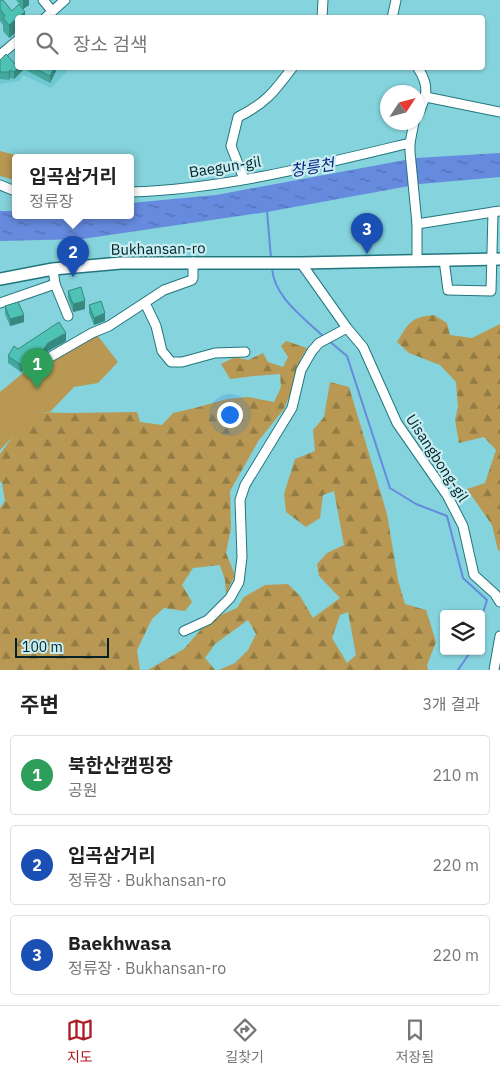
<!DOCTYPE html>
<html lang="ko">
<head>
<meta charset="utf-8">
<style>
  :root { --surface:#fff; --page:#f6f6f6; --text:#222; --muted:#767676; --line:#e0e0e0; --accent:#ae1b24 }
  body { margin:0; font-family:"IBM Plex Sans","Noto Sans KR",sans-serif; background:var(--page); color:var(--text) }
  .controls { position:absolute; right:15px; bottom:15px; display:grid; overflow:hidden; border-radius:5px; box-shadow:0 1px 4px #0004 }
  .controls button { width:45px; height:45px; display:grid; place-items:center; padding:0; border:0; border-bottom:1px solid var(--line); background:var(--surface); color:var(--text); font:25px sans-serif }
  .compass { position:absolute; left:380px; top:85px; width:45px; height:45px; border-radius:50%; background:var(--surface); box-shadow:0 1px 4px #0004; rotate:54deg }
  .scale { position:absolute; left:15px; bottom:12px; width:94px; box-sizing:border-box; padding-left:5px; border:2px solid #002226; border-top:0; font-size:14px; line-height:18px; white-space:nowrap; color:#002226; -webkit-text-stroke:4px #c7edf1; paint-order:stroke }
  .you { position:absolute; left:229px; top:414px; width:18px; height:18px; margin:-12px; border:4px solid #fff; border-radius:50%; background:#1a73e8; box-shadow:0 0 0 8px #1a73e833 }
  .badge { display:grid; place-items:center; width:32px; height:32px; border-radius:50%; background:var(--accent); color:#fff; font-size:16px; font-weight:700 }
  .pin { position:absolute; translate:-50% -41px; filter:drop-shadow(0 1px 2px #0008) }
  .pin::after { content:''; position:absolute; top:26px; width:18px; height:15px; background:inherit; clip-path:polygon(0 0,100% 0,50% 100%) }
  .popup { position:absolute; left:12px; top:154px; width:122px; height:65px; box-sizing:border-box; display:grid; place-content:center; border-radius:5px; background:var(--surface); filter:drop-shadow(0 1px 4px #0005); font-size:16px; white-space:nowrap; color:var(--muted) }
  .popup b { font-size:19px; color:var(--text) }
  .popup::after { content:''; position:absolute; left:50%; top:100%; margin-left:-10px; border:10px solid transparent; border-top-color:var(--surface) }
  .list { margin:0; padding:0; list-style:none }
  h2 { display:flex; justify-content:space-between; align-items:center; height:65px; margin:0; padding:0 20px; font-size:21px }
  h2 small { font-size:16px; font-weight:400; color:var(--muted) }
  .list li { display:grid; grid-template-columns:32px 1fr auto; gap:15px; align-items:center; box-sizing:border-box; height:80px; margin:0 10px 10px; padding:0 10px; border:1px solid var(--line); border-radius:5px }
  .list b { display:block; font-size:19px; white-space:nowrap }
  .list p { margin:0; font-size:16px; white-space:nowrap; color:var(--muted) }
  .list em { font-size:16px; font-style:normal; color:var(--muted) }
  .icon { flex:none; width:28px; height:28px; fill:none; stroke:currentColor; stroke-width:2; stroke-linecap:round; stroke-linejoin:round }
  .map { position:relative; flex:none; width:500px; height:670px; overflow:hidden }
  .search { position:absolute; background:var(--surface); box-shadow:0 1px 4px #0004; left:15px; right:15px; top:15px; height:55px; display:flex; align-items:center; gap:12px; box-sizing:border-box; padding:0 18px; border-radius:5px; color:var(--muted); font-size:19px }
  .sheet { height:335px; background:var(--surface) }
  nav { display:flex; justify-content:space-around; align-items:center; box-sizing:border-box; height:70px; border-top:1px solid var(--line); background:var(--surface); font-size:14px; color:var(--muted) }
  nav a { display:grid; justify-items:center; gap:2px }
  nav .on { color:var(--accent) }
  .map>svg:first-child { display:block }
</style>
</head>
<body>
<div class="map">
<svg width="500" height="670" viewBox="0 0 500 670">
  <defs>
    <pattern id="forest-firs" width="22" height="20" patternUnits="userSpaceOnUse" patternTransform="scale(1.25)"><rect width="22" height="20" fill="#b89852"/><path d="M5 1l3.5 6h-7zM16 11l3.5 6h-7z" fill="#937c44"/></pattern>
    <pattern id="water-ripples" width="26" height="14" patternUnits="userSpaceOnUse" patternTransform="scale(1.25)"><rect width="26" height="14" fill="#658ade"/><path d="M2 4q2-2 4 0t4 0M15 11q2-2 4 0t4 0" fill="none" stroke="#5170b4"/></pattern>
  </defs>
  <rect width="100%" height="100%" fill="#85d3dc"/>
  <path fill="#6dc8d2" d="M17,47l1,21h46l3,3 -16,17 -28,-13 -4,6 -19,3v-21z"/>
  <g fill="url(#forest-firs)" fill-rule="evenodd">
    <path d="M434,315l13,8 3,12 22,3 28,-14v227l-2,-1 -6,-25 -25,-36 18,-6 11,-33 -12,-13 -25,6 -4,-23 3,-13 -2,-25 -16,-17 -31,-12 -12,-11c12,-19 13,-25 37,-27z"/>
    <path d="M286,341l21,7 -7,12 -3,17 -13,32 -25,31 -29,51 1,37 -5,25 9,22 -9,19 -1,-14 -5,-15 -27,3 -11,17 10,17 -7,9 -21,-3 -12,11 -15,31 3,20h-140v-162l5,-7 -3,-18 -2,-2v-27l20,-27 17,-15 28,1 72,-1 3,10 22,3 11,-12 22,-5 32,-9 21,-2 26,5 7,-15 -1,-13 -26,2 -24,3 -9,-15 14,-7 13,3 15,-7 5,9 15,5 5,-10 -7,-11z"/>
    <path d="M330,382l19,5 38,127 11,66 7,24 21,6 10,32 -9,23 1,5h-209l16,-7 13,-13 8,-16 -8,-14 -33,24 -10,14 10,12h-67l36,-21 25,-29 28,-12 7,-11 21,-12 23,-1 12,12 13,22 27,-20 -21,-22 -2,-12 10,-11 17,-8 -10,-54 -11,4 -3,23 -14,9 -20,-15 -2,-18 11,-35 20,-8 -2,-21 11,-13zM348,612l8,43 -9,8 -15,-25 8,-23z"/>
  </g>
  <g fill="#b89852">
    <path d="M0,151l28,7h-13v22l-15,-4z"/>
    <path d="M88,331l9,4 21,27 -20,21 -24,4 -24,25h-13l-37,38v-58l28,-23z"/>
  </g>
  <path fill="url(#water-ripples)" d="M500,153v24l-80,7 -153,28 -185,27 -82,2v-30h15v5h115l1,-13 85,-8 200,-37z"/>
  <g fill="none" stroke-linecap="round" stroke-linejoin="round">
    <g stroke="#658ade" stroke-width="2">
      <path d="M267,211l4,47"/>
      <path d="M272,268c2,29 31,49 51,68"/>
      <path d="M329,341l18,15 43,132 26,16 31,12 16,62 24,22 -6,19"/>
      <path d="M458,670l13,-19"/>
    </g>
    <defs>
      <g id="minor">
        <path d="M43,0l9,11"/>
        <path d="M45,18l20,-18"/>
        <path d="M322,18l1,-18"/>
        <path d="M392,18l4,-18"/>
        <path d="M0,55l18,-15"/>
        <path d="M426,97l74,15"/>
        <path d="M418,115c9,-20 12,-28 0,-47"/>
        <path d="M414,122l-4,21v9l7,72v36"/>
        <path d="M244,179l-13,-33 7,-29c28,-14 36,-25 54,-49"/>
        <path d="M0,185l15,6"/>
        <path d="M130,192c95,-3 189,-27 280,-49"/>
        <path d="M417,224l83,-13"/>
        <path d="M444,260l4,30 43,1 2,-79"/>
        <path d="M301,263l46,65 16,19 34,76 50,72 16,31 11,49 21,19 5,8"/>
        <path d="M55,284l13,32"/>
        <path d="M0,303l55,-19 -2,-15"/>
        <path d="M145,303l11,23 6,25 9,11h11l33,-9 30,-1"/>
        <path d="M52,356l40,-23 17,-7 55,-36 28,-10 1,-2v-16"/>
        <path d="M184,631l24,-11 22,-22 9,-16 3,-25 -2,-57 5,-15 47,-77 9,-38 11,-19 7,-8 28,-15"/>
        <path d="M494,670l6,-34"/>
      </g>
      <path id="major" d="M0,279l53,-10 68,-6h180l199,-4"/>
    </defs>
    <use href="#minor" stroke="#22767e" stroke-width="11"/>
    <use href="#major" stroke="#22767e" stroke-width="14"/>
    <use href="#minor" stroke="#fff" stroke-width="9"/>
    <use href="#major" stroke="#fff" stroke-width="11"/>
  </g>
  <g fill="#43a79c">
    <path d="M0,0l12,11 9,-5 -5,-6h13v5l-6,4 2,9h-7v13l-9,7 -6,-7v-6l-3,-4z"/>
    <path d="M0,60l18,8h38v3l-6,12 -26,-14 -10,10 -4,-1 -1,2 -9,-1z"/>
    <path d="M68,291l17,18 -12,3 -5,-14z"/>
    <path d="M89,305l16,16 -11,4 -5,-12z"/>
    <path d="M5,306l19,16 -14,4 -5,-12z"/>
    <path d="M66,341l-18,10 -5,7 -12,8 -3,-5 -7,11 -13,-9v-7l10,-7z"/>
  </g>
  <g fill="#37887f">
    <path d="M23,0h6v5l-6,4z"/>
    <path d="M25,12v6h-7z"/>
    <path d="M18,18v13l-9,7v-13z"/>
    <path d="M18,68h6v1l-10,10v-7z"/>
    <path d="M54,68h2v3l-6,12v-7z"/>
    <path d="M10,70v8l-1,2v-8z"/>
    <path d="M85,301v8l-12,3v-8z"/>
    <path d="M105,313v8l-11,4v-7z"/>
    <path d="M24,315v7l-14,4v-7z"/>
    <path d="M66,333v8l-18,10 -5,7 -12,8v-8l17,-15z"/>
    <path d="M28,354v7l-7,11v-7z"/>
  </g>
  <g fill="#4ec2b5" stroke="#37887f">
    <path d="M0,0h3l9,11 7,-7 6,8 -16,13 -6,-7 2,-2 -5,-7z"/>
    <path d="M6,54l10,11 2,-2v5l-4,4 -4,-2 -1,2h-9v-12z"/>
    <path d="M34,68h20l-4,8z"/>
    <path d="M81,287l4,14 -12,3 -5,-13z"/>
    <path d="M101,301l4,12 -11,5 -5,-13z"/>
    <path d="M18,302l6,13 -14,4 -5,-13z"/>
    <path d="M59,322l7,11 -18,10 -5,7 -12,8 -3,-4 -7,11 -13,-9 6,-10 4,3z"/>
  </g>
  <g text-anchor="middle" stroke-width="4.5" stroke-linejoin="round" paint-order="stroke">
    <g font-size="15" fill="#002226" stroke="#c7edf1">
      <text transform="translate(225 167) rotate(-9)" y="5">Baegun-gil</text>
      <text transform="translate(158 249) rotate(-1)" y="5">Bukhansan-ro</text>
      <text transform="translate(437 458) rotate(57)" y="5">Uisangbong-gil</text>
    </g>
    <g font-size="16" font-style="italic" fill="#061f80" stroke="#c7edf1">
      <text transform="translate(312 167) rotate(-9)" y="6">창릉천</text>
    </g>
  </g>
</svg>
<div class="controls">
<button><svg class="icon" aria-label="layers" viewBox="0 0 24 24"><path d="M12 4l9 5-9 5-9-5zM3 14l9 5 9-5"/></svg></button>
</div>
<svg class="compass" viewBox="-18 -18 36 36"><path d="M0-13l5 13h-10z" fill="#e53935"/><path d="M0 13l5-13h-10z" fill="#767676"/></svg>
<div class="scale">100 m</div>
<div class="you"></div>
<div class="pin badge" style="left:37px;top:389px;background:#2e9e5b">1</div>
<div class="pin badge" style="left:73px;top:277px;background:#1a4fb4">2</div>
<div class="popup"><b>입곡삼거리</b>정류장</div>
<div class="pin badge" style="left:367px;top:254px;background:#1a4fb4">3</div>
<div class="search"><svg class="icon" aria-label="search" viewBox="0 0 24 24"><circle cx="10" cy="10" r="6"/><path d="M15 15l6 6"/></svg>장소 검색</div>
</div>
<section class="sheet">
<h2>주변<small>3개 결과</small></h2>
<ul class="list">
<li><span class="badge" style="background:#2e9e5b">1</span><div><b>북한산캠핑장</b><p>공원</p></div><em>210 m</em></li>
<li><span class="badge" style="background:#1a4fb4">2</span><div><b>입곡삼거리</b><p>정류장 · Bukhansan-ro</p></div><em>220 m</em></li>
<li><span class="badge" style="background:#1a4fb4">3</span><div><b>Baekhwasa</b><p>정류장 · Bukhansan-ro</p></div><em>220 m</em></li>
</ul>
</section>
<nav>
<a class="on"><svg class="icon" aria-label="map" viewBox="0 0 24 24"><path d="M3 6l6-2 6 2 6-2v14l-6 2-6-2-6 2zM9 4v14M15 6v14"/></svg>지도</a>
<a><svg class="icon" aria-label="directions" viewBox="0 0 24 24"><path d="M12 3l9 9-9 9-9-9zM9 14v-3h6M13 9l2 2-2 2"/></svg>길찾기</a>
<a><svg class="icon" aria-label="saved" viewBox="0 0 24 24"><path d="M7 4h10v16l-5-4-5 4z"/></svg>저장됨</a>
</nav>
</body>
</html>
